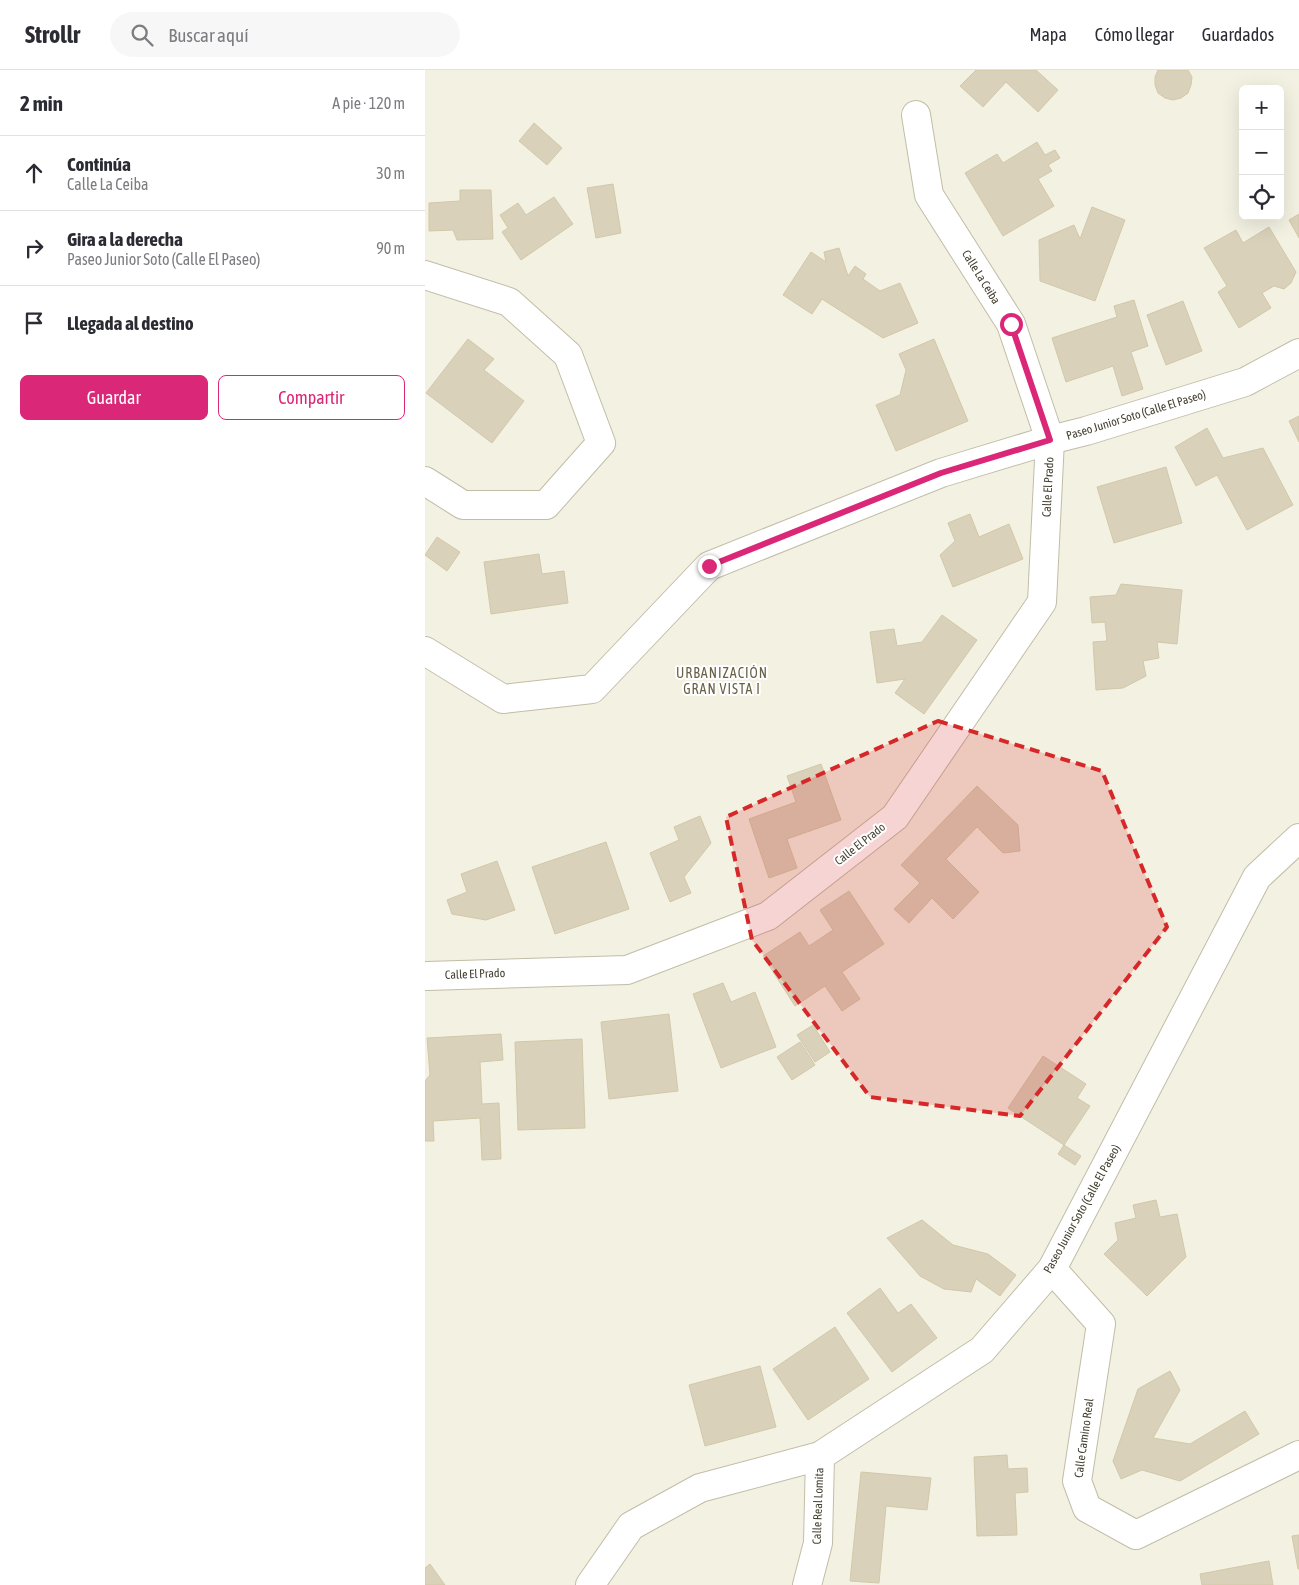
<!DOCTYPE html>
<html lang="es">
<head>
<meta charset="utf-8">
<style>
  :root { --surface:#fff; --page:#f7f7f7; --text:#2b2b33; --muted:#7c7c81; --line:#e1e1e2; --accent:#db2777 }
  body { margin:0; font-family:"Asap Condensed",sans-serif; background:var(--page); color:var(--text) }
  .controls { position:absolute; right:15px; top:15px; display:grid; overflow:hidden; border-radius:8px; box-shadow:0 5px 20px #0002 }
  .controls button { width:45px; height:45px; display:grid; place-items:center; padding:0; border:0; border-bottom:1px solid var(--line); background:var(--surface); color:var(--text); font:25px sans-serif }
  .stop { position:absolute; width:15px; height:15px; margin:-11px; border:4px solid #db2777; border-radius:50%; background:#fff }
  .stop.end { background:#db2777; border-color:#fff; box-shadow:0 1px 5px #0008 }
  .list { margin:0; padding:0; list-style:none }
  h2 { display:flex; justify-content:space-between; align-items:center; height:65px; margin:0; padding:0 20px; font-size:21px }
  h2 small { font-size:16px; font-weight:400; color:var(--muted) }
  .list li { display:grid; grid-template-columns:32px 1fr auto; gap:15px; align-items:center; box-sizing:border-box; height:75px; padding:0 20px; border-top:1px solid var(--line) }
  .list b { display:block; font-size:19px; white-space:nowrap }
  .list p { margin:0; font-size:16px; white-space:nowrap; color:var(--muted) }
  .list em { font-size:16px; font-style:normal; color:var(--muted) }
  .actions { display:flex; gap:10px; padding:15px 20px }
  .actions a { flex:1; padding:11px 0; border:1px solid var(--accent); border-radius:8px; text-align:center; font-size:18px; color:var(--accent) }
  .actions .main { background:var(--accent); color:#fff }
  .icon { flex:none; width:28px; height:28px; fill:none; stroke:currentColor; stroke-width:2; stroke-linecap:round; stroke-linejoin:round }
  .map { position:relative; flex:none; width:874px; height:1515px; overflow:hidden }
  header { display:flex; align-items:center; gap:30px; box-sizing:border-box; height:70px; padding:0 25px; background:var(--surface); border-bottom:1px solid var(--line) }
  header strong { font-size:24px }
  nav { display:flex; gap:28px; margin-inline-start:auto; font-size:18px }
  .search { width:350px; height:45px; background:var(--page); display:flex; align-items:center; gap:12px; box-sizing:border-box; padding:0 18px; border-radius:28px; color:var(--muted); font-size:19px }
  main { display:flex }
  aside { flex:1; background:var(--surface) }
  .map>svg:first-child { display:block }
</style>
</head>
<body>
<header>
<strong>Strollr</strong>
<div class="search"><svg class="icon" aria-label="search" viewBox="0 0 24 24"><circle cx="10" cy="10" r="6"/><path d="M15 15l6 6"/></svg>Buscar aquí</div>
<nav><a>Mapa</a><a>Cómo llegar</a><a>Guardados</a></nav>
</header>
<main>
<aside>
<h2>2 min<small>A pie · 120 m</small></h2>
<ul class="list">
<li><svg class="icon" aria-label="ahead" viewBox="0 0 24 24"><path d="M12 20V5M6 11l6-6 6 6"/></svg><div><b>Continúa</b><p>Calle La Ceiba</p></div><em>30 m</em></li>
<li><svg class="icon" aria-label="right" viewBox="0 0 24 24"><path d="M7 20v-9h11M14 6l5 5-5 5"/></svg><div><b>Gira a la derecha</b><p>Paseo Junior Soto (Calle El Paseo)</p></div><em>90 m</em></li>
<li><svg class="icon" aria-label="arrive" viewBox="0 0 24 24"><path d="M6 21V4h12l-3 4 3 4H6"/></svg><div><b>Llegada al destino</b></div></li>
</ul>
<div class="actions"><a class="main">Guardar</a><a>Compartir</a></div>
</aside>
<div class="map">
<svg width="874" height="1515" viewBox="0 0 874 1515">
  <rect width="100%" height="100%" fill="#f3f1e2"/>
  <g fill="#d9d1b9" stroke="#d2c8a9">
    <path d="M551,0h60l22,20 -20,22 -32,-30 -23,25 -23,-21z"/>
    <path d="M733,0h30l4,7 -1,8 -3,8 -7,5 -8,2 -8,-2 -7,-5 -3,-8v-8z"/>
    <path d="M109,53l28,25 -15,17 -28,-24z"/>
    <path d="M612,72l8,13 10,-5 5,8 -12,7 4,6 -14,8 16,27 -51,30 -38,-63 32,-19 6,9z"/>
    <path d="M188,114l8,49 -25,5 -9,-50z"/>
    <path d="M35,120h31l2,49 -36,1 -4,-10 -24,1v-28l31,-2z"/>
    <path d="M129,127l19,27 -52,36 -19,-28 6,-4 -8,-13 18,-12 8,12z"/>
    <path d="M667,137l33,13 -30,81 -55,-20 -1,-41 35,-15 6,14z"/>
    <path d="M874,144v24l-10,-18z"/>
    <path d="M844,157l27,45 -5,11 -7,6 -10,-3 -12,7 9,15 -32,20 -21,-36 9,-6 -23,-38 32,-18 7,13z"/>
    <path d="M414,178l9,28 7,-10 11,8 -3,5 17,12 20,-8 18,40 -35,15 -61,-39 -10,15 -29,-19 28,-43 15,10 -2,-10z"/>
    <path d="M709,230l14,46 -17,6 12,37 -21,7 -9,-30 -47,16 -14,-44 65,-21 -3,-11z"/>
    <path d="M758,231l19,50 -36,14 -19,-50z"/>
    <path d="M43,269l26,20 -10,11 40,31 -32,42 -66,-50z"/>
    <path d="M509,269l34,82 -72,30 -20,-46 24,-10 6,-25 -7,-16z"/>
    <path d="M874,346v26l-10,-21z"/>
    <path d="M782,358l16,30 40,-10 30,57 -46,25 -30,-55 -21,11 -21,-39z"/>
    <path d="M741,397l16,56 -68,20 -17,-56z"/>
    <path d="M545,444l9,23 30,-13 14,35 -70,28 -13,-32 15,-14 -7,-18z"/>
    <path d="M12,467l23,15 -13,19 -22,-16z"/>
    <path d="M114,484l3,20 22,-3 4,32 -77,11 -7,-52z"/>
    <path d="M696,514l61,6 -5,54 -20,-2 2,16 -16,3 3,15 -23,12 -27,2 -3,-48 14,-1 -2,-19 -13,1 -2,-26 26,-2z"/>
    <path d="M517,545l35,25 -53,74 -29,-21 10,-14 -28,4 -7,-51 24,-3 3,17 25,-4z"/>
    <path d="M396,694l20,56 -54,19 10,29 -28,10 -20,-59 47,-17 -9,-26z"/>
    <path d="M552,716l41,39 2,26 -17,2 -26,-26 -31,32 33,33 -26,27 -21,-21 -23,25 -15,-14 26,-26 -19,-18z"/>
    <path d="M275,746l11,27 -27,34 7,16 -21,9 -20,-49 29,-13 -5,-13z"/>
    <path d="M181,772l23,67 -74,25 -23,-67z"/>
    <path d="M72,791l18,49 -29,10 -34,-6 -5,-14 20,-8 -6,-18z"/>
    <path d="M424,821l35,53 -42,28 18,27 -18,12 -17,-25 -30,20 -32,-50 37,-24 9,14 24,-16 -13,-20z"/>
    <path d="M298,913l8,19 24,-10 21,55 -55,21 -28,-74z"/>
    <path d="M244,944l9,77 -69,8 -8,-77z"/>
    <path d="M388,955l17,27 -15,10 -18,-27z"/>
    <path d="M76,964l2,26 -23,2 2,42 17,-1 2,56 -19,1 -2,-42 -47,3 1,20h-9v-60l5,-6 -3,-37z"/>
    <path d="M157,969l3,89 -67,2 -3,-88z"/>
    <path d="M375,972l15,23 -23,15 -15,-23z"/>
    <path d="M618,986l43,28 -9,14 13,8 -26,39 -56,-37z"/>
    <path d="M639,1075l17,11 -6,9 -17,-11z"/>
    <path d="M731,1130l4,17 17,-3 9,43 -39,39 -43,-42 14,-14 -3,-17 21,-5 -3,-13z"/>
    <path d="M497,1150l31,25 35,9 28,21 -16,21 -24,-17 -5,13 -27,-3 -24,-13 -33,-38z"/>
    <path d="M455,1218l18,25 13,-9 26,34 -45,34 -45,-59z"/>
    <path d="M410,1257l34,52 -61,41 -35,-51z"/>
    <path d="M335,1296l16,61 -71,19 -16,-61z"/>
    <path d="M745,1301l10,19 -27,48 37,6 55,-33 14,23 -79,47 -38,-11 -21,9 -8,-18 25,-72z"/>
    <path d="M582,1385l1,14 19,-1 1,24 -13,1 2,42 -40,1 -3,-79z"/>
    <path d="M436,1402l70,6 -4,32 -41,-4 -7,77 -29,-2z"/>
    <path d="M874,1465v34h-1l-6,-33z"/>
    <path d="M844,1491l4,24h-71l-2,-11z"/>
    <path d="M5,1494l15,21h-20v-17z"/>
  </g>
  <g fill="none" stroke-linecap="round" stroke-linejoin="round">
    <defs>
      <g id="street">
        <path d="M0,205l84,27 59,53 33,88 -55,62h-83l-38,-24"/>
        <path d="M0,581l78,48 89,-10 117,-123 232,-93 109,-33 36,-9 159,-49 54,-29"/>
        <path d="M2,906l200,-6 141,-54 127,-99 147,-215 8,-162 -39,-116 -82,-129 -13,-80"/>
        <path d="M627,1199l49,55 -24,157 10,27 49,27 163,-80"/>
        <path d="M165,1515l41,-59 69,-38 120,-32 162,-106 70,-81 205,-392 42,-39"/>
        <path d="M382,1515l11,-42 2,-87"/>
      </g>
    </defs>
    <use href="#street" stroke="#c2bda7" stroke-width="30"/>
    <use href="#street" stroke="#fff" stroke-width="28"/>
  </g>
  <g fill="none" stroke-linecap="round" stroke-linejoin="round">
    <path stroke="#db2777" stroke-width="6" d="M284,496l232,-93 109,-33 -39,-116"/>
  </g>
  <path fill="#d62828" fill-opacity="0.2" stroke="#d62828" stroke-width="4" stroke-dasharray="10 6" stroke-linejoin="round" d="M513,651l164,50 65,156 -147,189 -150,-19 -118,-157 -26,-123z"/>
  <g text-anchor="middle" stroke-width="4" stroke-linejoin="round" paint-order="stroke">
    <g font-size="12" fill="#454132" stroke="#fff">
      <text transform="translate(556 207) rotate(58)" y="4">Calle La Ceiba</text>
      <text transform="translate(711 345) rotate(-17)" y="4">Paseo Junior Soto (Calle El Paseo)</text>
      <text transform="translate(623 417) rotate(-87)" y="4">Calle El Prado</text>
      <text transform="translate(435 774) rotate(-38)" y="4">Calle El Prado</text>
      <text transform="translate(50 904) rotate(-2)" y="4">Calle El Prado</text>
      <text transform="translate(657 1139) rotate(-61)" y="4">Paseo Junior Soto (Calle El Paseo)</text>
      <text transform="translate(659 1368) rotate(-82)" y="4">Calle Camino Real</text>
      <text transform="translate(393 1436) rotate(-88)" y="4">Calle Real Lomita</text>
    </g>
    <g font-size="14" letter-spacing="1" fill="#696148" stroke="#fff">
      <text x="297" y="608">URBANIZACIÓN<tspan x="297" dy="16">GRAN VISTA I</tspan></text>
    </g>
  </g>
</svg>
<div class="controls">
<button>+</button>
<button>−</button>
<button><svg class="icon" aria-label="locate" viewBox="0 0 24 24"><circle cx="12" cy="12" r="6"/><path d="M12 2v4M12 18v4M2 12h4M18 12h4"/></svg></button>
</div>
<div class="stop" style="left:586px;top:254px"></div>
<div class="stop end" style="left:284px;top:496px"></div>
</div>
</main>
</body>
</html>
